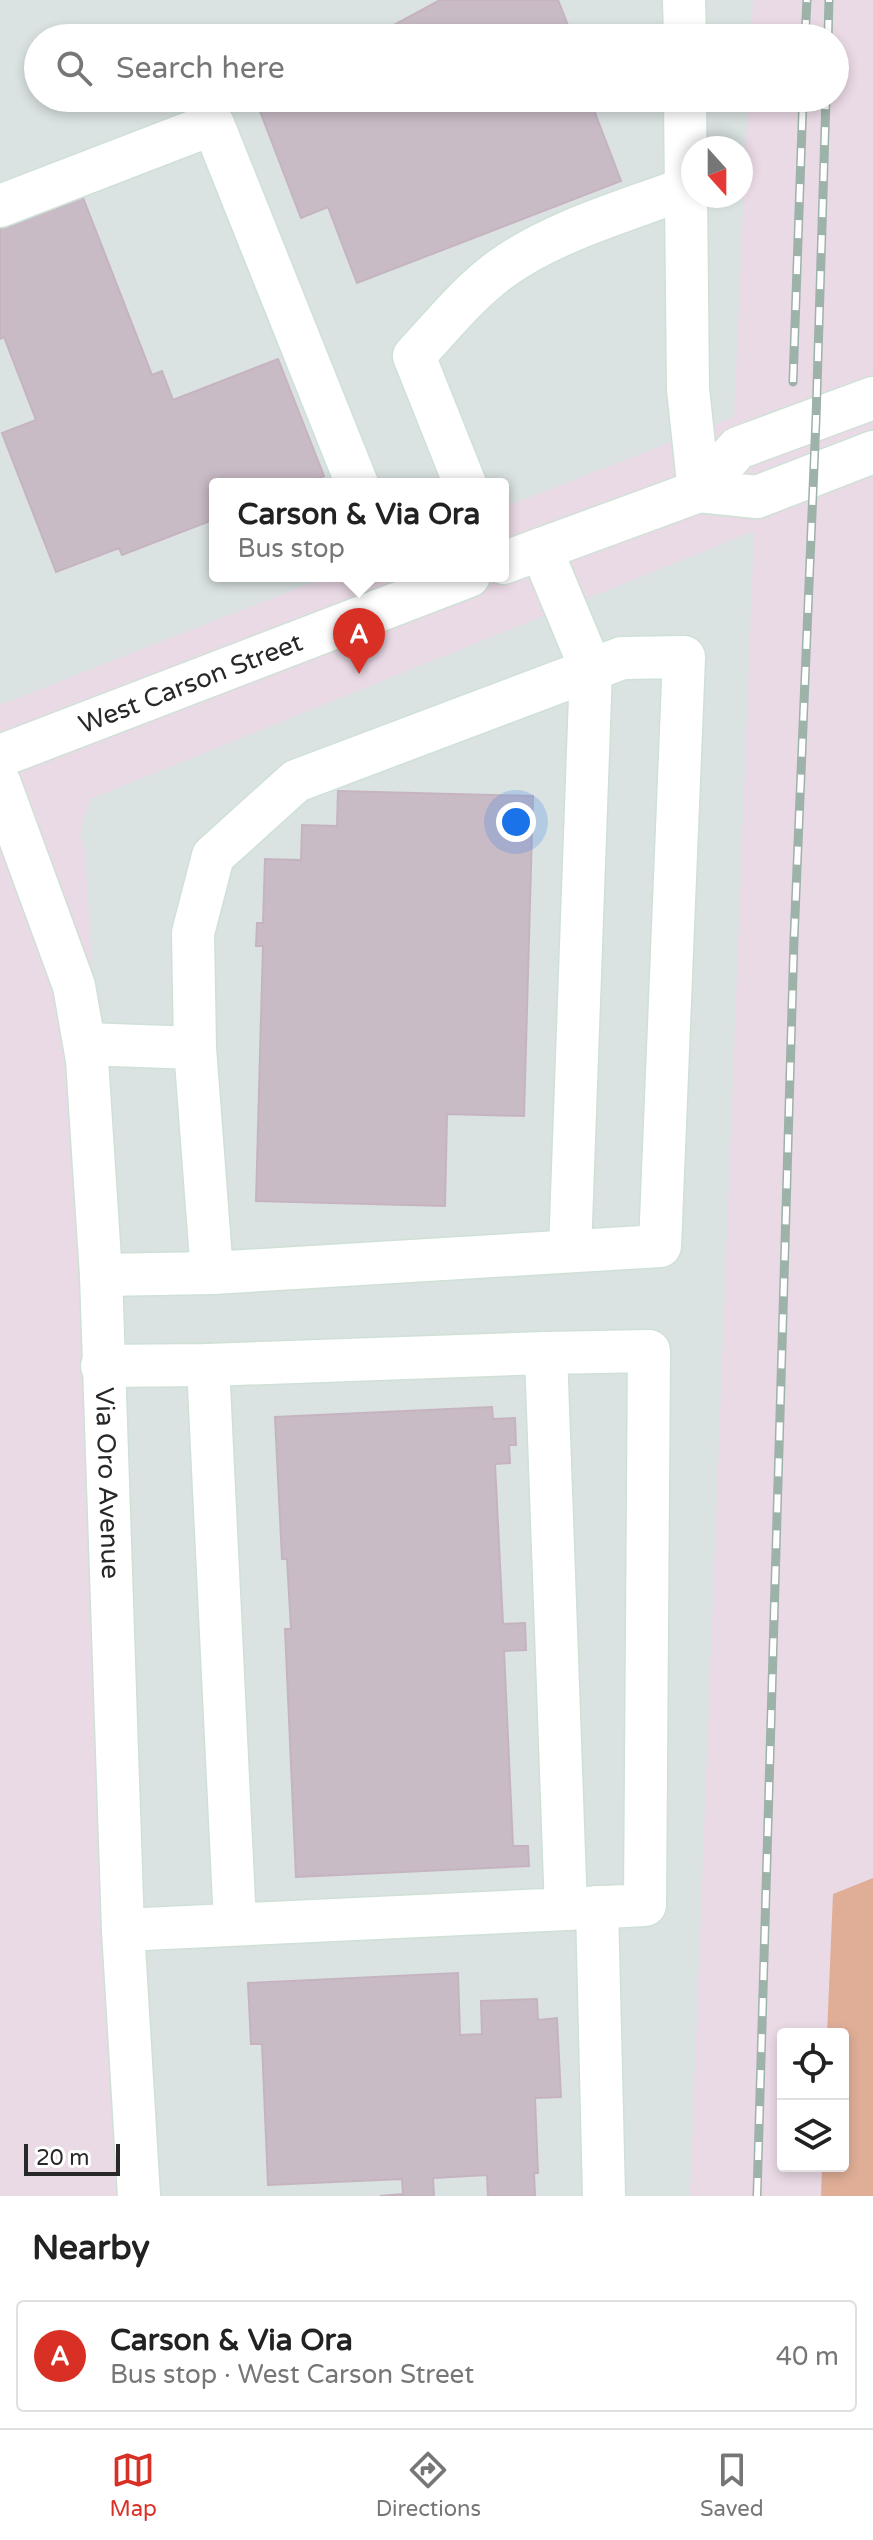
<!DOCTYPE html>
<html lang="en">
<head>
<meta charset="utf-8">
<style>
  :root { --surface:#fff; --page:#f6f6f6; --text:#222; --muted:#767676; --line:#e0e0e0; --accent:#d93025 }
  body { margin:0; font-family:"Varela Round",sans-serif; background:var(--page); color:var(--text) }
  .controls { position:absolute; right:24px; bottom:24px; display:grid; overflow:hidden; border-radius:8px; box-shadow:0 4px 12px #0003 }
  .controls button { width:72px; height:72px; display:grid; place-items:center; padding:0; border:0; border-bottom:2px solid var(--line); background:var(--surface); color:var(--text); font:40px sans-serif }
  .compass { position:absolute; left:681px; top:136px; width:72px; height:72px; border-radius:50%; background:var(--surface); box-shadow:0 4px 12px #0003; rotate:159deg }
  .scale { position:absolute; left:24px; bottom:20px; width:96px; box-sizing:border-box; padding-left:8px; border:4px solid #282828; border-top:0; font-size:22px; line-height:28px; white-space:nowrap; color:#282828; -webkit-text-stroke:6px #fff; paint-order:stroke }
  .you { position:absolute; left:516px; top:822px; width:28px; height:28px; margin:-20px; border:6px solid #fff; border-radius:50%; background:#1a73e8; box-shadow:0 0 0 12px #1a73e833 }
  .badge { display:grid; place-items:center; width:52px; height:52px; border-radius:50%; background:var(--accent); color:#fff; font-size:26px; font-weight:700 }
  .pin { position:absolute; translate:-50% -66px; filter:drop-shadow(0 2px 4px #0008) }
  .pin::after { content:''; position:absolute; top:42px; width:28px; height:24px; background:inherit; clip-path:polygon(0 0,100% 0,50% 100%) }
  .popup { position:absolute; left:209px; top:478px; width:300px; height:104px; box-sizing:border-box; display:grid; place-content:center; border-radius:8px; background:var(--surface); filter:drop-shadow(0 2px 6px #0005); font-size:26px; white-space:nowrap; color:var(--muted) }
  .popup b { font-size:30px; color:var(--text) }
  .popup::after { content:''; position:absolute; left:50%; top:100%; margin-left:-16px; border:16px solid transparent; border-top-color:var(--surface) }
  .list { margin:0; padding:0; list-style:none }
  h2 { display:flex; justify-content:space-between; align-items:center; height:104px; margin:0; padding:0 32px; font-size:34px }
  h2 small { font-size:26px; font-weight:400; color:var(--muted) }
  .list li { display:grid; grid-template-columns:52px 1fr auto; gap:24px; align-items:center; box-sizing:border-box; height:112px; margin:0 16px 16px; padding:0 16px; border:2px solid var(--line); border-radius:8px }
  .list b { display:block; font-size:30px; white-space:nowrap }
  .list p { margin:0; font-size:26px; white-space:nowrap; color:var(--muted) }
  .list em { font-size:26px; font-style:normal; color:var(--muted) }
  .icon { flex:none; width:44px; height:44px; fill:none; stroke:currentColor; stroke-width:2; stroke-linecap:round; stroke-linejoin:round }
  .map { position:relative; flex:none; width:873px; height:2196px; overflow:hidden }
  .search { position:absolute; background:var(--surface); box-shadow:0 4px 12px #0003; left:24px; right:24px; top:24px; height:88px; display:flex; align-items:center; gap:20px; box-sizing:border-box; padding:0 28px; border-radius:44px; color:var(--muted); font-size:30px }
  .sheet { height:232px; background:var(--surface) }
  nav { display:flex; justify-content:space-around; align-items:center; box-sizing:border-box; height:112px; border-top:2px solid var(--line); background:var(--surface); font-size:22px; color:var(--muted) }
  nav a { display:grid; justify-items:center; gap:4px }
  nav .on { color:var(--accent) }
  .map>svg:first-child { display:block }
</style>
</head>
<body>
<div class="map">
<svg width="873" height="2196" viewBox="0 0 873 2196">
  <rect width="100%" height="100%" fill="#eadae6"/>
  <g fill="#dae2e2" fill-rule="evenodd">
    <path d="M0,0h753l-2,38h-713v60h710l-14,319 -231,91v-24h-288v92h114l-329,129zM693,148h48v48h-48z"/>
    <path d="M754,531l-64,1665h-529l-76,-1347 -5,-14 10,-36z"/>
  </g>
  <path fill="#e0ae97" d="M873,1878v318h-52l1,-30h21v-132h-16l6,-140z"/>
  <g fill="#c9bbc6" stroke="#c5b4c0" stroke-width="2">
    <path d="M440,0h118l15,38h-203z"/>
    <path d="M255,98h341l2,5 -6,2 29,76 -264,102 -29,-76 -27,11z"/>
    <path d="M80,190l72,185 10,-4 11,29 105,-41 46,117 -20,8h-89v35l-93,36 -3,-7 -63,24 -54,-139 34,-13 -32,-83 -4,2v-118z"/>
    <path d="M338,791l195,5 -9,320 -77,-2 -2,92 -189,-5 7,-255h-7l1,-23h6l2,-64 36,1 1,-35 35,1z"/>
    <path d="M492,1407l1,12 22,-1 1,27h-7l1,18 -15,1 8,160 22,-1 1,27 -22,1 9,195h15l1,20 -233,11 -11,-248h6l-4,-70h-5l-7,-142z"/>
    <path d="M458,1973l2,62 22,-1 -1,-33 56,-2 1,21 19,-2 4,79 -26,1 3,75h-4l1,23h-47l-1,-21 -54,3 1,18h-54l23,-2 -1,-15 -134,6 -6,-141h-11l-3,-61z"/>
  </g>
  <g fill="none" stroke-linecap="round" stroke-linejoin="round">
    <defs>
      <g id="minor">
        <path d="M684,0l1,38"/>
        <path d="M685,98l3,291 11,102"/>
        <path d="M0,206l213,-82 144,360"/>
        <path d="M465,484l-51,-128c28,-30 54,-63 87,-87 52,-38 125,-58 185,-81"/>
        <path d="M699,491l58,6 116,-45"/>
        <path d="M541,549l50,120 -21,582"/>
        <path d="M503,563l196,-72 39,-43 135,-50"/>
        <path id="s1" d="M0,756l469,-180"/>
        <path id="s2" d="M0,784l74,202 13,74 14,215 22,655 16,266"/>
        <path d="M85,1044l110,4 17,225 448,-27 24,-589 -62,1 -326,123 -83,75 -20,77 2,115"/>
        <path d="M101,1275l111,-2"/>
        <path d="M546,1353l103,-2 -4,554 -79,4"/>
        <path d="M208,1365l27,558"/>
        <path d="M102,1366l106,-1 338,-12 20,556 -443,21"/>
        <path d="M597,1907l7,289"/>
      </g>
    </defs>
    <use href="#minor" stroke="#cfe1d7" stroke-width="45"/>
    <use href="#minor" stroke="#fff" stroke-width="42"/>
    <defs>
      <g id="rail">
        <path d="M805,38l2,-38"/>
        <path d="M828,38l1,-38"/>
        <path d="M793,382l10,-284"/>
        <path d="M757,2196l37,-1257 22,-520 10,-321"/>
      </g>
    </defs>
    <use href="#rail" stroke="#9db2a8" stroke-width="9"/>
    <use href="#rail" stroke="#fff" stroke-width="6" stroke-dasharray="18" stroke-linecap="butt"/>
  </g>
  <g text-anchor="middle" stroke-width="8" stroke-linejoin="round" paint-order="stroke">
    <g font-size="26" fill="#282828" stroke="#fff">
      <text dy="9" stroke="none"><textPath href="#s1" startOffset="204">West Carson Street</textPath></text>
      <text dy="9" stroke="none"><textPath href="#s2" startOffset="714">Via Oro Avenue</textPath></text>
    </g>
  </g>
</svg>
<div class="controls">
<button><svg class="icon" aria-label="locate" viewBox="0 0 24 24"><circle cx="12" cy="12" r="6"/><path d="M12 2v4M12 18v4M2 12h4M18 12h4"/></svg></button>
<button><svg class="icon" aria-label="layers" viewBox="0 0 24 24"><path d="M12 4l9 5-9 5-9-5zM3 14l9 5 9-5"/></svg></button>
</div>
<svg class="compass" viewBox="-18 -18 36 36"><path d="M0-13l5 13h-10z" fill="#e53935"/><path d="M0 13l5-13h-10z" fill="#767676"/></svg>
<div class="scale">20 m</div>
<div class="you"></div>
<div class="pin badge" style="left:359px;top:674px">A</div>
<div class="popup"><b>Carson &amp; Via Ora</b>Bus stop</div>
<div class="search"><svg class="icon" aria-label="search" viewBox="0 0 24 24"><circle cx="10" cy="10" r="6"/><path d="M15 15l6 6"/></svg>Search here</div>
</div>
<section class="sheet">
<h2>Nearby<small></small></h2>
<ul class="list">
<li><span class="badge">A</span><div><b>Carson &amp; Via Ora</b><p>Bus stop · West Carson Street</p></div><em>40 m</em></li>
</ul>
</section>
<nav>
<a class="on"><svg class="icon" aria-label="map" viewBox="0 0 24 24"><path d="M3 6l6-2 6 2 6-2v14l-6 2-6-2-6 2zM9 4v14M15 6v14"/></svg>Map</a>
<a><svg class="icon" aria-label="directions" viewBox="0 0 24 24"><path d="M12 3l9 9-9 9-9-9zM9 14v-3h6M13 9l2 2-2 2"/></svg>Directions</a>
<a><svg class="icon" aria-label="saved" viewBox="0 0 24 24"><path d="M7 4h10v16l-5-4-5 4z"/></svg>Saved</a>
</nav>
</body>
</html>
